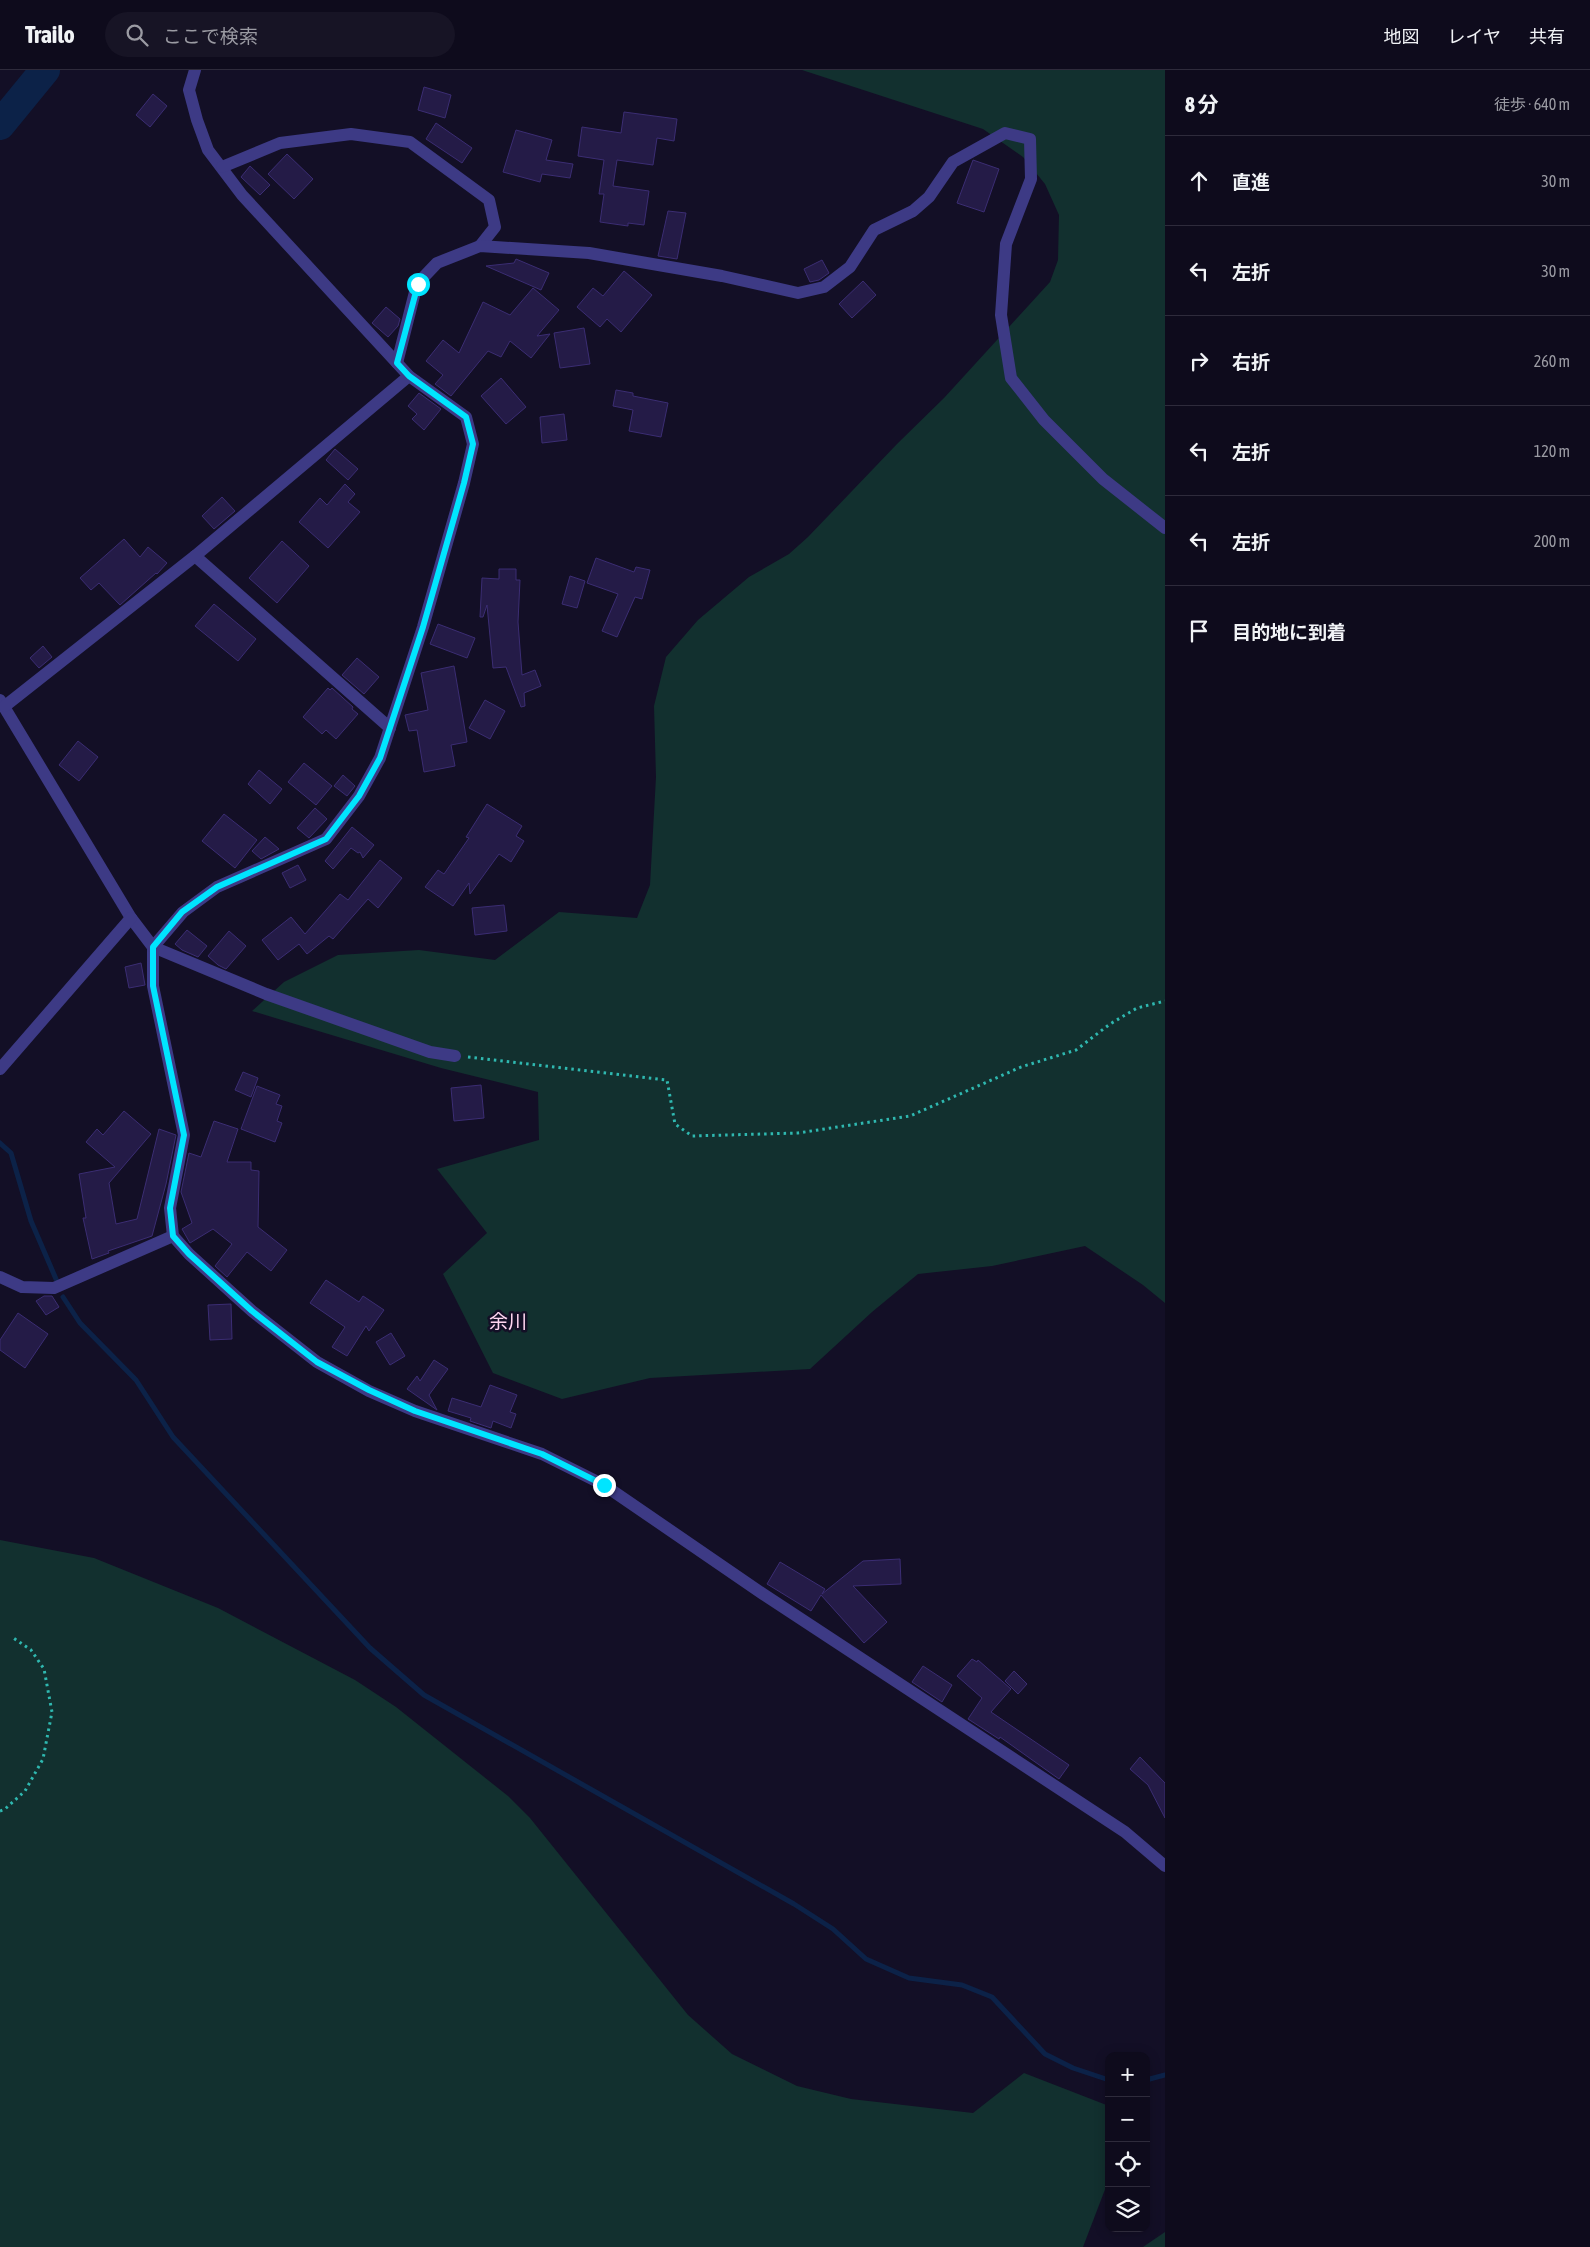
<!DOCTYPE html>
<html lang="ja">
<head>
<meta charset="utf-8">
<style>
  :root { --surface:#0e0b1c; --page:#171425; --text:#f1f3f6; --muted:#9b9ba3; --line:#2e2b3b }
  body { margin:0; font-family:"Asap Condensed","Noto Sans JP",sans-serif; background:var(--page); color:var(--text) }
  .controls { position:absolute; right:15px; bottom:15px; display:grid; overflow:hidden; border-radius:10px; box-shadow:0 2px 12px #0003 }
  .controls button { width:45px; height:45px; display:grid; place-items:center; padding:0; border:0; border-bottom:1px solid var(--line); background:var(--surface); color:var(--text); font:25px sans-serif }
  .stop { position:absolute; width:15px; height:15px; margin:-11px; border:4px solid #00e5ff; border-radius:50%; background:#fff }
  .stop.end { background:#00e5ff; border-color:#fff; box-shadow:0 1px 5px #0008 }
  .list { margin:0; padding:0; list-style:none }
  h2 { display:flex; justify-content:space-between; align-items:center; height:65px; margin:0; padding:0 20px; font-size:21px }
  h2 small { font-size:16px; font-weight:400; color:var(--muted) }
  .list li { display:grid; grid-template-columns:32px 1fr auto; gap:15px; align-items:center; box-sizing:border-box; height:90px; padding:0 20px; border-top:1px solid var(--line) }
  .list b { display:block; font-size:19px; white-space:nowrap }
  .list em { font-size:16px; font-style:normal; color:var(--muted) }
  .icon { flex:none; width:28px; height:28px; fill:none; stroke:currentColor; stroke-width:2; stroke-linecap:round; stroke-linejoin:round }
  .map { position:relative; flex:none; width:1165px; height:2177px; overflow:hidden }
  header { display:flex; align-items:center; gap:30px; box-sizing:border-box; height:70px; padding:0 25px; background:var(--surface); border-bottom:1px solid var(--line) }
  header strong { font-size:24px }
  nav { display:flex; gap:28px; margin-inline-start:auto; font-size:18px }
  .search { width:350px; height:45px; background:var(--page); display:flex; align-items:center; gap:12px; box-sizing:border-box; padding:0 18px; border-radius:28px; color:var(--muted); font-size:19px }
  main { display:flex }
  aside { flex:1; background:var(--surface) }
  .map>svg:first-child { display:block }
</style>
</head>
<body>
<header>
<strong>Trailo</strong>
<div class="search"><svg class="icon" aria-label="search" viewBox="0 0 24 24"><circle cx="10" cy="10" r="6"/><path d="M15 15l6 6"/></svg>ここで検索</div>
<nav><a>地図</a><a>レイヤ</a><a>共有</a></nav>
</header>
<main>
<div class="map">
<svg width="1165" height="2177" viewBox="0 0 1165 2177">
  <rect width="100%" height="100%" fill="#130f26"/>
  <g fill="#12302f">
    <path d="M802,0h363v1233l-22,-18 -58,-39 -93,20 -74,8 -46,38 -62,57 -160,9 -88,21 -69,-26 -50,-99 44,-41 -50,-64 102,-29 -1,-48 -97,-24 -189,-57 32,-29 54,-27 81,-5 76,10 64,-48 78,6 13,-33 6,-108 -2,-71 12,-49 32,-37 51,-43 40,-23 19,-17 89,-93 47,-46 106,-116 8,-22 1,-45 -14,-31 -22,-27 -40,-28z"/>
    <path d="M0,1470l94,18 124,50 137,72 41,27 112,89 22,22 158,197 44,39 65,32 54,13 122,14 51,-40 85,33v73l-26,68h-1083z"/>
    <path d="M1165,2162v15h-22z"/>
  </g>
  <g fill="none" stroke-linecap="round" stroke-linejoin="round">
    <g stroke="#0c2248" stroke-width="5">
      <path d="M0,1073l11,10 20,68 25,58"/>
      <path d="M63,1227l17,26 56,57 37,57 197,211 54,47 370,209 39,25 33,30 43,19 53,7 30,12 53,57 28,14 36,12"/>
      <path d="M1146,2010l19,-5"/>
    </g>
    <path stroke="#0c2248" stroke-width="30" d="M0,55l45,-55"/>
  </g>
  <g fill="#241b47" stroke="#3b2d73">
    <path d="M424,17l27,8 -6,23 -27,-8z"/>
    <path d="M153,24l14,12 -17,21 -14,-12z"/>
    <path d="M624,42l53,7 -3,22 -17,-3 -4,27 -36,-5 -4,26 36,5 -5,34 -16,-2v3l-28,-4 4,-28h-5l5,-34 -26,-4 4,-29 39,6z"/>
    <path d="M436,53l36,25 -10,15 -36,-24z"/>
    <path d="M516,60l36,10 -6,20 27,4 -3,14 -28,-4 -2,8 -37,-10z"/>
    <path d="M287,84l26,25 -19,20 -26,-25z"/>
    <path d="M973,90l26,9 -15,43 -27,-9z"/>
    <path d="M250,96l20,19 -10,10 -19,-18z"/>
    <path d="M668,141l18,2 -9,46 -19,-3z"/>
    <path d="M516,189l33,14 -8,17 -55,-24 28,-3z"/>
    <path d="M822,190l7,13 -10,7 -9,2 -6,-13z"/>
    <path d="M624,201l28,24 -31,37 -14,-13 -7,8 -23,-20 16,-19 10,8z"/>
    <path d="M863,211l13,14 -24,23 -13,-14z"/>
    <path d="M533,218l26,22 -22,26 13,-2 -19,24 -21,-17 -9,16 -13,-6 -37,45 -16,-12 8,-9 -17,-14 17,-21 16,13 24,-51 27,13z"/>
    <path d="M386,237l14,12 -2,7 -10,11 -16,-14z"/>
    <path d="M584,258l6,36 -30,4 -6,-35z"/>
    <path d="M501,308l25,29 -20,17 -25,-28z"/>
    <path d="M616,320l17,3v3l35,7 -7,34 -32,-6 4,-21 -20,-4z"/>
    <path d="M419,323l22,16 -17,21 -12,-11 5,-5 -9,-8z"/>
    <path d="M564,344l3,26 -25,3 -2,-26z"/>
    <path d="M335,379l23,20 -10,11 -22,-20z"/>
    <path d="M345,414l10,10 -7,8 12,10 -32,36 -29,-26 21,-24 7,7z"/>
    <path d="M222,427l13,14 -21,18 -12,-13z"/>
    <path d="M124,469l16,18 8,-10 19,16 -10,11 -1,-1 -36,32 -21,-22 -8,7 -11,-12z"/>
    <path d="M282,471l27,25 -32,37 -28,-25z"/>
    <path d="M596,488l38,14 2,-5 14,3 -8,29 -7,-2 -18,40 -15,-6 16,-37 -31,-11z"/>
    <path d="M499,499h17v11h4l-2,42 4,53 13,-5 6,16 -17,7 1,13 -4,1 -15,-40 -13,1 -6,-63 -4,12h-3l2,-39 17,1z"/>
    <path d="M570,506l15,5 -8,27 -15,-4z"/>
    <path d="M214,534l42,35 -18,22 -43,-35z"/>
    <path d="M438,554l37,14 -8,20 -37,-14z"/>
    <path d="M43,576l9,11 -13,11 -9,-10z"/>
    <path d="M357,588l22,19 -15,17 -22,-19z"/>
    <path d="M454,596l13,76 -16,3 4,21 -31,6 -7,-42 -8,1 -4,-16 23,-5 -7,-37z"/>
    <path d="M328,618l2,2 2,-2 21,19 -1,2 6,5 -22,25 -10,-9 -4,4 -19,-17z"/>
    <path d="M485,630l20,11 -15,28 -21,-11z"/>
    <path d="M78,671l20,16 -19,24 -20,-16z"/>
    <path d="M304,693l28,23 -16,19 -28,-23z"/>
    <path d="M259,700l23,19 -12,15 -22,-20z"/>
    <path d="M343,705l12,11 -8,10 -13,-10z"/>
    <path d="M487,734l35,22 -6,10 8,5 -13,21 -12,-8 -29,40 -1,-11 -16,23 -28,-19 13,-17 6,4 25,-36 -3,-1z"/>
    <path d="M315,738l12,11 -18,19 -12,-10z"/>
    <path d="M224,744l33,26 -22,28 -33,-27z"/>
    <path d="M352,757l22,18 -11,13 -3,-6 -2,1 -7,-5 -18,21 -8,-8z"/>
    <path d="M265,767l14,12 -18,10 -9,-8z"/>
    <path d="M380,790l22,18 -24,30 -10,-9 -35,40 -4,-3 -22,18 -8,-10 -21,16 -16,-20 29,-23 14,17 35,-40 8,6z"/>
    <path d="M298,795l8,15 -16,8 -8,-15z"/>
    <path d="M504,835l3,26 -32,4 -3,-27z"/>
    <path d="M187,860l20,16 -9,11 -16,-7 -7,-6z"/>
    <path d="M229,861l17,15 -20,23 -8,-4 -10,-9z"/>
    <path d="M141,893l4,22 -16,3 -4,-21z"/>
    <path d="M243,1002l15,6 -7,19 -16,-7z"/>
    <path d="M481,1015l3,33 -30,3 -3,-33z"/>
    <path d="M257,1016l23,9 -4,9 6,2 -5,15 5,2 -7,19 -34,-13z"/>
    <path d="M124,1041l27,23 -42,49 7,41 21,-5 22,-90 17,6 -10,49 -14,52 -44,15 1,2 -17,6 -9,-41h3l-7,-44 36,-7 -29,-25 11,-13 6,6z"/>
    <path d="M214,1051l24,8 -11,33h24v8l8,1 -1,56 29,23 -16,21 -24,-19 -20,25 -12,-11 17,-22 -19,-15 -23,14 -8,-14 10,-6 -11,-31 8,-39 12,4z"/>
    <path d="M326,1210l33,22 4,-6 21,14 -15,21 -3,-5 -19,30 -15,-9 13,-20 -35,-24z"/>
    <path d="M44,1226h8l7,11 -13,8 -10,-14z"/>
    <path d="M231,1234l1,35 -22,1 -2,-35z"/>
    <path d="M18,1243l30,21 -23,34 -25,-18v-10z"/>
    <path d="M391,1263l14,23 -15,9 -14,-23z"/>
    <path d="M434,1290l14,9 -19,26 8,15 -30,-21 10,-13 3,5z"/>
    <path d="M490,1315l27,10 -7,17 6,2 -5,14 -18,-7 -2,7 -21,-7 1,-3 -23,-7 4,-13 29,9z"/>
    <path d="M900,1489l1,25 -48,2 34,36 -23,21 -43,-48 -10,16 -44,-27 13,-22 45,27 -3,5 41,-33z"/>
    <path d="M972,1589l5,3 1,-2 33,29 -20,23 78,53 -10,14 -59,-42 -1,2 -31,-20 14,-21 -25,-22z"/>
    <path d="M923,1596l29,19 -10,17 -30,-20z"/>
    <path d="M1014,1601l13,13 -9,10 -13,-13z"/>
    <path d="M1140,1687l25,26v35l-17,-33 -18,-16z"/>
  </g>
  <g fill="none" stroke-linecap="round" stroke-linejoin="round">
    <g stroke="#2fb8b0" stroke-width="3" stroke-dasharray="2.5 4" stroke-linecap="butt">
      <path d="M468,987l199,23 8,44 17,12 106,-3 112,-17 111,-49 55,-17 34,-26 27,-16 28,-7"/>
      <path d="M0,1741l5,-2 20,-18 18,-32 9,-47 -8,-43 -13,-19 -19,-13"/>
    </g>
    <g stroke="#3d3a85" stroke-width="12">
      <path d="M195,0l-6,20 8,30 11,30 34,45 167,181 57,41 7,27 -9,39 -41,144 -43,131 -21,38 -33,43 -109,48 -34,25 -30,35v39l31,149 -14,73 3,28 16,18 63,57 65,51 52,29 46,20 127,43 62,31 159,109 362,238 40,34"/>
      <path d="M222,97l58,-24 71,-9 59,8 79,58 6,27 -15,19"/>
      <path d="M397,293l20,-79 20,-21 43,-17 109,7 133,23 76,17 26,-6 26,-20 24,-37 39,-19 16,-14 24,-35 52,-29 25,6 1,40 -25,65 -5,71 10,63 33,42 59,59 62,49"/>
      <path d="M195,486l195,172"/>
      <path d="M0,630l131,218 22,29 113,47 164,58 25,4"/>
      <path d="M5,636l190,-150 214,-180"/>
      <path d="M0,999l131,-151"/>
      <path d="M0,1207l22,10 32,1 119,-52"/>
    </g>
  </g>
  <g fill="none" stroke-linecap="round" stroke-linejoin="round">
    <path stroke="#00e5ff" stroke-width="6" d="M418,214l-21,79 12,13 57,41 7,27 -9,39 -41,144 -43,131 -21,38 -33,43 -109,48 -35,25 -29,35v39l31,149 -14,73 3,28 16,18 63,57 65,51 52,28 46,21 127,43 62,31"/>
  </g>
  <g text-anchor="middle" stroke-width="5" stroke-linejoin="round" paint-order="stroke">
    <g font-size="19" fill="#ffd6f0" stroke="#130f26">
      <text x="508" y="1258">余川</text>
    </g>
  </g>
</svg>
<div class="controls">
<button>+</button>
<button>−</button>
<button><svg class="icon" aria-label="locate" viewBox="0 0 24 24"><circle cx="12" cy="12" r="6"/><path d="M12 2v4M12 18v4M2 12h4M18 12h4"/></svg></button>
<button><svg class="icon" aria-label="layers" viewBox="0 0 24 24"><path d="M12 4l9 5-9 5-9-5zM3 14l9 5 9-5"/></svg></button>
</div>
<div class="stop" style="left:418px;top:214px"></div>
<div class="stop end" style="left:604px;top:1415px"></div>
</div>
<aside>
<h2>8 分<small>徒歩 · 640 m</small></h2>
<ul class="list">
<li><svg class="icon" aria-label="ahead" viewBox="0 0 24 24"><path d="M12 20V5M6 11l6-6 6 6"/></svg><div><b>直進</b></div><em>30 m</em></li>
<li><svg class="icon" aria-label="left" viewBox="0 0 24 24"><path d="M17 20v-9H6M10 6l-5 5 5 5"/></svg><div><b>左折</b></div><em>30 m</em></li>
<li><svg class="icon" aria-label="right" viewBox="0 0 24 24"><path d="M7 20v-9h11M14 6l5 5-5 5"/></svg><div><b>右折</b></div><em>260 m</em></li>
<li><svg class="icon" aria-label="left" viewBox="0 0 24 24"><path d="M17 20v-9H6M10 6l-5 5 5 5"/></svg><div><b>左折</b></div><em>120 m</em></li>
<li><svg class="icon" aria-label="left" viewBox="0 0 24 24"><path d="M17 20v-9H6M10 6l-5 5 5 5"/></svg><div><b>左折</b></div><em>200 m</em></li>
<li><svg class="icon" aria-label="arrive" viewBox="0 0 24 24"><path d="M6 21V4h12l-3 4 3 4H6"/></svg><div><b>目的地に到着</b></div></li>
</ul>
</aside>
</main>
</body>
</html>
